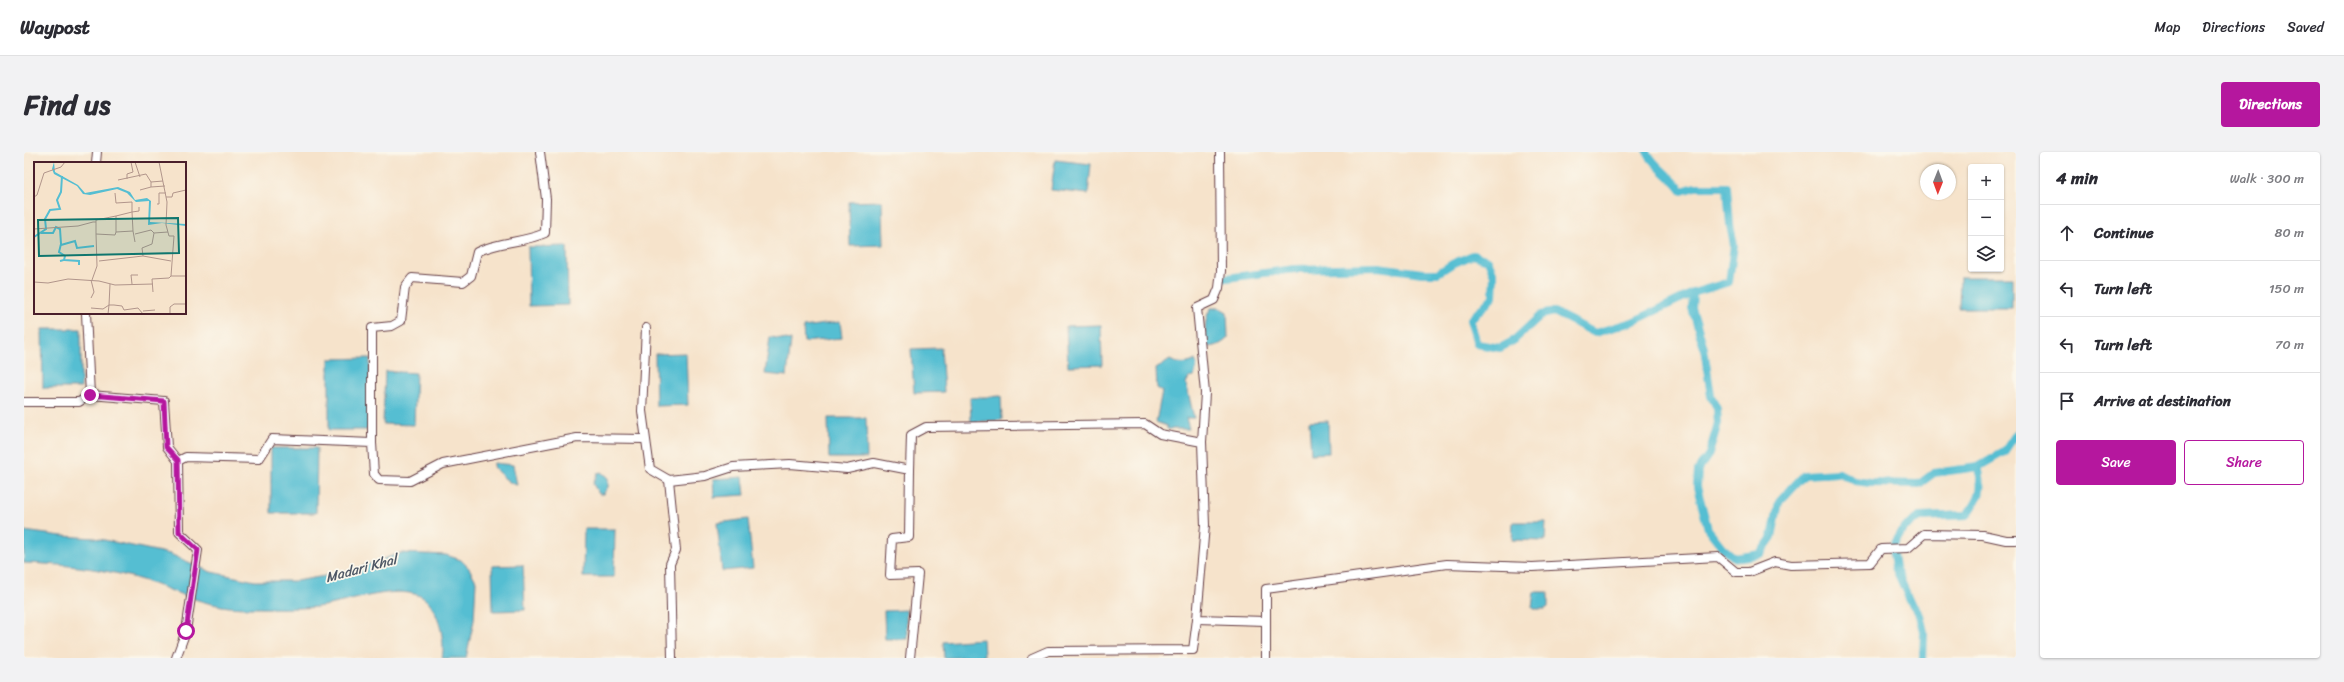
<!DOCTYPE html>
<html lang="en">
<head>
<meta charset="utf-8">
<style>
  :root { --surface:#fff; --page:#f2f2f3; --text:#2b2b33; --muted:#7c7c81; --line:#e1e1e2; --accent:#b5179e }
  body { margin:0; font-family:Sriracha,sans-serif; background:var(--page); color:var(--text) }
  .controls { position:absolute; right:12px; top:12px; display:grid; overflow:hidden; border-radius:4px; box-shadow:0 1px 3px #0004 }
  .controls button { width:36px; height:36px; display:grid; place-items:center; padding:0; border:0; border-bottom:1px solid var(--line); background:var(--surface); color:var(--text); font:20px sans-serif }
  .compass { position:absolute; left:1896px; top:12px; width:36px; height:36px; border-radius:50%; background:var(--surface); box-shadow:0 1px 3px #0004; rotate:181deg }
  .stop { position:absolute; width:12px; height:12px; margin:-9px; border:3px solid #b5179e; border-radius:50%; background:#fff }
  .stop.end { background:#b5179e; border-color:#fff; box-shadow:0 1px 4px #0008 }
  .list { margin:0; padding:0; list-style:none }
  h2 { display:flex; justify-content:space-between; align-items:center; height:52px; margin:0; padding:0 16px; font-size:17px }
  h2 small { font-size:13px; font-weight:400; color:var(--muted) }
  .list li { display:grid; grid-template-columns:26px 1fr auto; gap:12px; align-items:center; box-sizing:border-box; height:56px; padding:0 16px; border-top:1px solid var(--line) }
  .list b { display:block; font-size:15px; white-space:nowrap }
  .list em { font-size:13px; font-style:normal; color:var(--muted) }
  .actions { display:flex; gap:8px; padding:12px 16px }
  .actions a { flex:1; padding:9px 0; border:1px solid var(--accent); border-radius:4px; text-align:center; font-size:14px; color:var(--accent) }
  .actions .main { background:var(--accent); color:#fff }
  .icon { flex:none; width:22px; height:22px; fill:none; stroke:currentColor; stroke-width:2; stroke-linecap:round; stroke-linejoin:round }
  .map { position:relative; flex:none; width:1992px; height:506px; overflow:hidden; border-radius:4px }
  header { display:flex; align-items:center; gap:24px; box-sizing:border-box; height:56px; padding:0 20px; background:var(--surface); border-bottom:1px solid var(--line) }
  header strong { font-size:19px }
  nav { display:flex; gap:22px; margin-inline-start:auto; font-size:14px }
  .intro { display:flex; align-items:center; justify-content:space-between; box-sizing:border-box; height:96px; padding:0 24px }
  h1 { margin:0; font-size:28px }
  .button { padding:10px 18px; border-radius:4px; background:var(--accent); color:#fff; font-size:14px; font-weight:700 }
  main { display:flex; gap:24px; padding:0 24px }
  aside { flex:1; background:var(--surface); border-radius:4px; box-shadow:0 1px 3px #0004 }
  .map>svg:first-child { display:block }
</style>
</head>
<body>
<header>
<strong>Waypost</strong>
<nav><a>Map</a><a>Directions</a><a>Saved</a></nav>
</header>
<div class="intro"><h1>Find us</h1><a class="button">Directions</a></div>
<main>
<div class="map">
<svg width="1992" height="506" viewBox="0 0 1992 506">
  <rect width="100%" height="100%" fill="#fbf7ec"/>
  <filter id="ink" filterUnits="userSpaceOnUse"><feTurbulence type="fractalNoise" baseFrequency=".025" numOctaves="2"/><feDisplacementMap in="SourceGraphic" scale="8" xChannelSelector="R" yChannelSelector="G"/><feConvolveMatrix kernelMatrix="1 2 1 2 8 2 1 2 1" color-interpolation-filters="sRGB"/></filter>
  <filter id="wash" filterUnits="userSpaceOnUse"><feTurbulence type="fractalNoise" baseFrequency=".012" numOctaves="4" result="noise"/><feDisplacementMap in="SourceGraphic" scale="16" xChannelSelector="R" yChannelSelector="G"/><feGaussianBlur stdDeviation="0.9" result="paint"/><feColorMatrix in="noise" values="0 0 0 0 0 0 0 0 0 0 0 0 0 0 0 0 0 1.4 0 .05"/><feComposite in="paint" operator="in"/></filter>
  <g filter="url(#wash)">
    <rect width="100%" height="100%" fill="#f6e3cb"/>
    <g fill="#55bed2" stroke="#506e7e">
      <path d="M1031,8l36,4 -3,30 -37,-4z"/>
      <path d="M858,49l1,44 -33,1 -1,-44z"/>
      <path d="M543,94l1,59 -39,1 -1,-59z"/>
      <path d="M1936,125h52v31h-53z"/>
      <path d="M1187,156h9l7,4 1,26c-6,6 -13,9 -21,9 -3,-10 -3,-30 4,-39z"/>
      <path d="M816,170l2,16 -38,4 -1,-15z"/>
      <path d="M1077,173l1,40 -34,1 -2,-40z"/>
      <path d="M18,177h39v59h-38z"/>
      <path d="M746,185l21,3 -4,36 -22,-2z"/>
      <path d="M917,196l3,44 -30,1 -3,-44z"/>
      <path d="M662,201l2,52 -32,1 -1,-52z"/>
      <path d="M346,206v72h-41v-71z"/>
      <path d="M1146,208c7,4 18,5 25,0l2,5 -3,12 -5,1 -3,5 8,35h-8l3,11h-22v-3l-11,-4 6,-31 -5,-3 -1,-19z"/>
      <path d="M361,219l31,2 -2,52 -31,-1z"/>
      <path d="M977,244l1,24 -31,2 -1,-24z"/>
      <path d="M804,266h38l1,40h-38z"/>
      <path d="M1304,269l1,32 -18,1 -2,-32z"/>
      <path d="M247,296h46l-1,65h-45z"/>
      <path d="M470,311l19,2 4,20c-7,0 -19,-13 -24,-18z"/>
      <path d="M577,320l7,6v9l-5,7h-4l-6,-10 5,-11z"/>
      <path d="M719,325l2,18 -31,2 -1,-18z"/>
      <path d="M724,367l5,49 -31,3 -5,-48z"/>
      <path d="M1489,370h33l-1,19 -33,-1z"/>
      <path d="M560,377h31l-1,48h-31z"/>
      <path d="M0,379l38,5 33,2 75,16 41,18 44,9h41l29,-5 21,-4 55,-19 45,2 15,5 8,8 7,13 -2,39 -8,38h-24c4,-17 -4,-54 -22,-62 -27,-12 -75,8 -104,11 -19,2 -39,1 -58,1 -12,0 -25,0 -36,-2 -31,-5 -60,-21 -90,-29 -34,-9 -73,-13 -108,-14z"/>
      <path d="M499,413l2,45 -32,1 -1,-45z"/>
      <path d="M1510,440h14v15l-3,2h-11l-2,-2z"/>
      <path d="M882,458l1,29h-22l-1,-28z"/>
      <path d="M959,487l1,17 -40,2 -1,-16z"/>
    </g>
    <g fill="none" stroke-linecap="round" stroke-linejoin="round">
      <g stroke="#55bed2" stroke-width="8">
        <path d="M1623,0c7,15 25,24 35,39l13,-4h32l3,38 4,20 -5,37 -36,11 -1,15 12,40 7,48 6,12 1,15 -9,31 -11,16 -1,17 11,42 14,18 13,11 25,-4 12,-17 7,-35 25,-27 35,-2 16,8 15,2 49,1 15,-11 44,-6 26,-15 12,-18"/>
        <path d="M1203,126l68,-9 83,-2 44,6h16l14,-9 21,-9 15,5 6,15 -1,22 -23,23 7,24 23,4 13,-7 28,-26 13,-3 41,21 37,-11 61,-29"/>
        <path d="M1899,506l1,-26 -4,-17 -10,-14 -15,-34 -3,-19 12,-20 16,-11 47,-2c13,-17 17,-26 11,-48"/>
      </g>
    </g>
  </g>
  <g filter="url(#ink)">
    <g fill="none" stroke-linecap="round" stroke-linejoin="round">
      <defs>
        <g id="street">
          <path d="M72,11l1,-11"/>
          <path d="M62,161l4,82 74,6 3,46 11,14 1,71 19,18 -12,81 -10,27"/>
          <path d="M622,176l-4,83 8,58 19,11 36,-4 28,-9 57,-3 57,5 27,-6 36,7 -1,67 -17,2 -2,36 28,-1 -8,84"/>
          <path d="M0,250h55l11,-7"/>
          <path d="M1178,290l3,-49 -8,-85 17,-8 5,-12 2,-17 -1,-119"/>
          <path d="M348,291v-115l20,-2 9,-5 4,-34 7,-9 51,4 8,-6 6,-24c22,-11 46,-9 68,-19l1,-34 -6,-47"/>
          <path d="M154,309l8,-4 73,2 13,-20 100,4 2,31 5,6 31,1 33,-17 134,-26 68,1"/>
          <path d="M886,318l1,-35 15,-8 219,-3 15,10 42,8 3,83 -8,94 69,2v-32l181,-25 85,3 186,-10 18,15h13l26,-10 16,3 79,-2 11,-14 27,-1 16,-14 59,1 23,5h10"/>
          <path d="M645,328l7,70 -6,14 2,94"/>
          <path d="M1008,506l16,-7 145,-1 4,-31"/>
          <path d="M1242,506v-37"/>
        </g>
      </defs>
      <use href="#street" stroke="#643c43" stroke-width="10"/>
      <use href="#street" stroke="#fff" stroke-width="8"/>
    </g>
  </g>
  <g fill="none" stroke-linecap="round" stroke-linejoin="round" filter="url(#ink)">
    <path stroke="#b5179e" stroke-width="5" d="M66,243l74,6 2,46 12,13 1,72 19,18 -12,81"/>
  </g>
  <g text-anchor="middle" stroke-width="3.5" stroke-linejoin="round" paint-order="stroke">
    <g font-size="14" font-style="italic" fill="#4e5765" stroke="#fbf7ec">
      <text transform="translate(337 416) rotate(-15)" y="5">Madari Khal</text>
    </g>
  </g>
  <g transform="translate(10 10)">
    <rect width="152" height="152" fill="#f6e3cb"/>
    <path d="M20,0l1,10 23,13 7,8 33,-6 12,5 5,8 12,-2 4,3 -1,21 36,2v2l-24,-3 -14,2 1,-24 -13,1 -9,-9 -10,-4 -27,6 -7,-1 -6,-8 -23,-12 -2,-5z" fill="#55bed2"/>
    <path fill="none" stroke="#55bed2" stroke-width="2" d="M7,71h12l3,-6 4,2 1,15 -2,8 6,4 -1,4 -4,1M0,75l12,-8 -1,-10 5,-9 10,-1 -3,-9 4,-8 1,-16M27,83l14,-4 2,7 17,-2M30,98l15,1v4M35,152h17"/>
    <path fill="none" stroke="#b1958b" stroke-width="1" d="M101,0l5,15M125,0l8,40 -1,23 3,11h5l-3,40h15M93,17v-5l6,-2 -2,-10M84,18l28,-6 5,8 12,-1M117,25l14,-1M106,28l11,-3v-5M81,31l1,10 16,-1v10l7,-1v-4M0,35l3,-2 7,-22 17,-6 4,-5M132,35h6l1,-4 13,-3M123,42h2v-11h7M82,54l16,-4 1,19M62,60v-2l20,-4v16l17,-1 2,11M0,67l44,-3 15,-4h3v12l19,1 1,-3M120,71l-2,11 -10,4 1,8 28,5M101,72l16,-4 3,3 14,-1M65,99l44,-5M58,118l5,-14 -1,-32M0,120l14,1 20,-4 31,2 16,4 38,-1M98,122l-1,-9h7M119,130l-1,-13 17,-1 2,-2M57,136l3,-6 -3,-12M57,146l12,1 6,-4 1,-21M109,149l12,-1M74,152l1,-9h5l8,1 2,4 14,-2 5,6M136,152v-7l4,-3h12"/>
    <path fill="#0f766e" fill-opacity="0.15" stroke="#0f766e" stroke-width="2" d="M144,56l1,35 -140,3 -1,-36z"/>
    <rect width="152" height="152" fill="none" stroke="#4a1f2b" stroke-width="2"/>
  </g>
</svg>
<div class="controls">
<button>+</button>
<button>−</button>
<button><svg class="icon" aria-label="layers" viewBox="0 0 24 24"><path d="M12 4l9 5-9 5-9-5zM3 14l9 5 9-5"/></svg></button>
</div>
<svg class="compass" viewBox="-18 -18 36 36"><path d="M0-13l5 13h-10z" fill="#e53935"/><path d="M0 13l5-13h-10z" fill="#7c7c81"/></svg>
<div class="stop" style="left:162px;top:479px"></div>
<div class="stop end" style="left:66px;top:243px"></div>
</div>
<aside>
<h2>4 min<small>Walk · 300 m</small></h2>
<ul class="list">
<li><svg class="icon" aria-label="ahead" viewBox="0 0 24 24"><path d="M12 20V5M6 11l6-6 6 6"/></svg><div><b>Continue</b></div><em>80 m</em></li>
<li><svg class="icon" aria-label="left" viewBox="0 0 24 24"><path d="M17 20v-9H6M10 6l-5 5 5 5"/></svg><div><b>Turn left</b></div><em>150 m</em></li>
<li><svg class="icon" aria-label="left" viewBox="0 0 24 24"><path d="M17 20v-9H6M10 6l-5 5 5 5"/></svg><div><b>Turn left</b></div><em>70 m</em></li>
<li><svg class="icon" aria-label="arrive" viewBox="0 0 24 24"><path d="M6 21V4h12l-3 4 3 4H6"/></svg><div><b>Arrive at destination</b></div></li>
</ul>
<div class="actions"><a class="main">Save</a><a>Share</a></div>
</aside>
</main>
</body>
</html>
